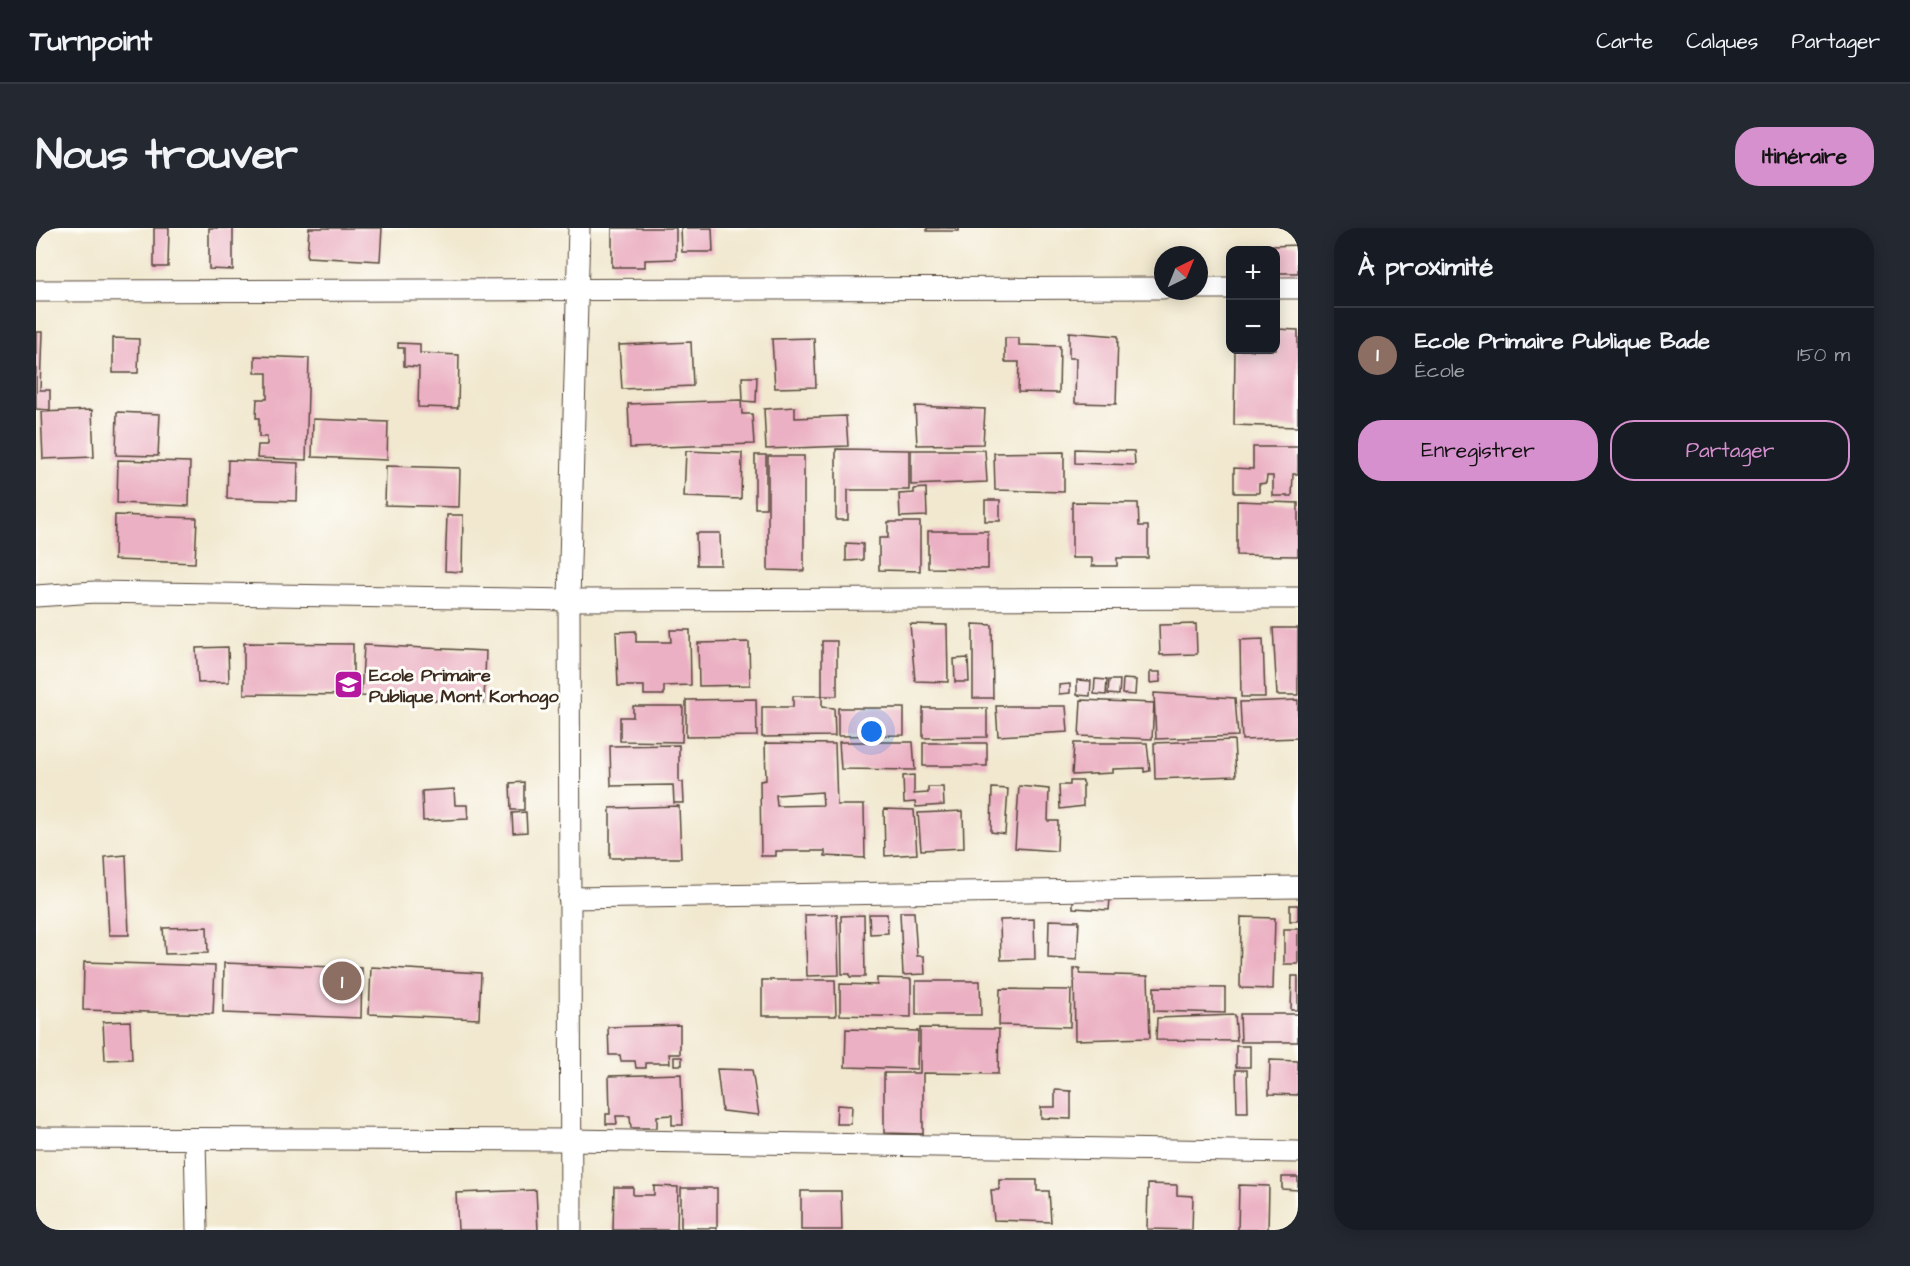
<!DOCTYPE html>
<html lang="fr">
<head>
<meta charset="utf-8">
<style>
  :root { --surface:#171b24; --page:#242831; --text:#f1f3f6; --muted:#9ea1a6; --line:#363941; --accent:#d690ce }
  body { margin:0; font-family:"Architects Daughter",sans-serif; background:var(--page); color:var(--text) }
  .controls { position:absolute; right:18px; top:18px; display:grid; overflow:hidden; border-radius:12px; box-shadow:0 3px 15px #0003 }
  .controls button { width:54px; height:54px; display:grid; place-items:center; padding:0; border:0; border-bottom:2px solid var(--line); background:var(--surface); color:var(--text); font:30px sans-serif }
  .compass { position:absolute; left:1118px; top:18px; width:54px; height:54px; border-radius:50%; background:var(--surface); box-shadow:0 3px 15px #0003; rotate:43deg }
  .you { position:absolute; left:836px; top:504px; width:21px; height:21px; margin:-15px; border:4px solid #fff; border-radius:50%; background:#1a73e8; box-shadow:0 0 0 9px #1a73e833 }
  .badge { display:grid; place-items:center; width:39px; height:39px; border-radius:50%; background:var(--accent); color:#fff; font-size:20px; font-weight:700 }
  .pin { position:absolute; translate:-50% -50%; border:3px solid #fff; box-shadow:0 2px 6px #0006 }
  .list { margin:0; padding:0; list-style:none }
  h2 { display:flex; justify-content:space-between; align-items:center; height:78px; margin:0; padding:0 24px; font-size:26px }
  h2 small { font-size:20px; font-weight:400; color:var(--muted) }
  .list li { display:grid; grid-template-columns:39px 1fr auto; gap:18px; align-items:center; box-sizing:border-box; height:96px; padding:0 24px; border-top:2px solid var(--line) }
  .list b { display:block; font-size:22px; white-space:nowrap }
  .list p { margin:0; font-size:20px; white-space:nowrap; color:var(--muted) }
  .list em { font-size:20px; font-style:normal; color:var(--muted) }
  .actions { display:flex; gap:12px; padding:18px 24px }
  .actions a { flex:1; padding:14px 0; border:2px solid var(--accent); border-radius:24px; text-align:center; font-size:21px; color:var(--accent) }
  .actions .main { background:var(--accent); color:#111 }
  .map { position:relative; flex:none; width:1262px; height:1002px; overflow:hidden; border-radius:24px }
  header { display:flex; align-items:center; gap:36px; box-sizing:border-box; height:84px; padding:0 30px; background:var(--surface); border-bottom:2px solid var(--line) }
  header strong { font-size:28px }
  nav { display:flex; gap:33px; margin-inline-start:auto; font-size:21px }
  .intro { display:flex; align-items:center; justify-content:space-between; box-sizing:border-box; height:144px; padding:0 36px }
  h1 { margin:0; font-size:42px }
  .button { padding:15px 27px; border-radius:24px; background:var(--accent); color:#111; font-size:21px; font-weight:700 }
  main { display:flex; gap:36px; padding:0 36px }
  aside { flex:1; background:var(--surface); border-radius:24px; box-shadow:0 3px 15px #0003 }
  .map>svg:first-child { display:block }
</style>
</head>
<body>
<header>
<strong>Turnpoint</strong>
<nav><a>Carte</a><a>Calques</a><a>Partager</a></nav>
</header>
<div class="intro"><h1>Nous trouver</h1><a class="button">Itinéraire</a></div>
<main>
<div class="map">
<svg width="1262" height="1002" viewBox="0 0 1262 1002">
  <rect width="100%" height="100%" fill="#fdfcf7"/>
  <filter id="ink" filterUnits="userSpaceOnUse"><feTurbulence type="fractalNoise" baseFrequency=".0167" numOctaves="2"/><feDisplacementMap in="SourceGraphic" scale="12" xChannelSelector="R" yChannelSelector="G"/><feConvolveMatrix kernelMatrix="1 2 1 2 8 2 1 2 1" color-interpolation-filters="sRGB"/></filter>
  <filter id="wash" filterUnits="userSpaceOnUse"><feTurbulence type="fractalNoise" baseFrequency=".008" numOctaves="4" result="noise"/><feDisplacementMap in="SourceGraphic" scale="24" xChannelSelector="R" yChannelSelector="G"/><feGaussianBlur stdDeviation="1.35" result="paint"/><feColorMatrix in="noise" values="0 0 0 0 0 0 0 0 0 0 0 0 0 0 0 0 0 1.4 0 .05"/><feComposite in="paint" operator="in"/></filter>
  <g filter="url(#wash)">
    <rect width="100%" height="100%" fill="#f1e8cf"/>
    <g id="blocks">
      <g fill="#ebb0c3" fill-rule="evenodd">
        <path d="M118,0h15l-1,39h-14z"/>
        <path d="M173,0h24v42l-24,-1z"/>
        <path d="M273,0h73l-2,33 -73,-4z"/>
        <path d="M576,0h64v31l-31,1v7h-33z"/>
        <path d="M645,0h31l1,24h-31z"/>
        <rect x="891" y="0" width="32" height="3"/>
        <path d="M1262,17v28h-22l-3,-27z"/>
        <path d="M1240,101l22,1v97l-64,-2 1,-75h41z"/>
        <path d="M0,104h6l-2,58h10v20l-14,-1z"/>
        <path d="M1033,104l49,4 -2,68 -41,-1 1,-45h-7z"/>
        <path d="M77,110l26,1 -1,34h-25z"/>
        <path d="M778,110l2,49 -41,1 -3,-49z"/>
        <path d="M969,110h14v7l41,1 -1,47 -41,-1 1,-30h-14z"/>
        <path d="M655,114l2,44 -71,3 -3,-44z"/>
        <path d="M362,115l22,1v9l39,2 -1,53 -40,-1 1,-40 -15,-1v-18h-6z"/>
        <path d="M219,128l54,2 -3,102 -49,-2 1,-13h9v-8h-8v-19h-3l1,-19h10v-26h-12z"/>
        <path d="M706,149h15l-1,25 -13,-1z"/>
        <path d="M705,172l1,14h10l2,30 -124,4 -2,-44z"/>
        <path d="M879,178l70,3 -2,35 -66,1z"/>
        <path d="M759,179v11l51,-2 2,30 -82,3 -2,-40z"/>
        <path d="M56,182l2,47 -51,2 -2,-47z"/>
        <path d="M81,184l43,2 -2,42 -42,-1z"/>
        <path d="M277,191l75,3 -1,38 -75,-3z"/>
        <path d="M1217,219h45v27h-5l-1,22h-19v-20h-6l-1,7 -7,1v9h-25v-25l19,1z"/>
        <path d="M800,221l73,1v40h-61v30h-12z"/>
        <path d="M1039,221l59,2 1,14 -60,-2z"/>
        <path d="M875,222h74l2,32 -76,3z"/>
        <path d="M650,223l56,2 -1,46 -57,-2z"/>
        <path d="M1028,224v40l-69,-2 -1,-37z"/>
        <rect x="719" y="227" width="11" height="53"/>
        <path d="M732,228h36v115l-36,-1z"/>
        <path d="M82,232l72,2 -1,44 -72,-3z"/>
        <path d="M192,232l70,3 -1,38 -70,-2z"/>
        <path d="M350,238l74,2 -1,39 -74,-2z"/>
        <path d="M890,260l1,28 -27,1 -1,-23 15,-1v-4z"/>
        <rect x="949" y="272" width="15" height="21"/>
        <path d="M1201,273l61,2v53l-61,-1z"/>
        <path d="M1036,274l66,1 1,23h9v32h-31v8h-25v-8h-20z"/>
        <path d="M79,287l82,3 -2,45 -81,-3z"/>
        <path d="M411,287h16l-1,57 -17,-1z"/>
        <path d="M852,294h32v49l-41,-1v-32h9z"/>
        <path d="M892,303h60v38l-60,-1z"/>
        <path d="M660,305h24l1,32h-24z"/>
        <path d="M810,315l17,1v16l-17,1z"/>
        <path d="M874,396l37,1 1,57 -33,-1z"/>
        <path d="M937,396l19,1 1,73h-20z"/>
        <path d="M1160,396l1,30 -37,1 -1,-30z"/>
        <path d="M1237,400h25v67h-21z"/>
        <path d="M634,402h20l1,55 -27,1v9h-20v-9h-26l-2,-54 20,-1v11h35z"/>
        <path d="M1227,411l2,58h-24l-1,-57z"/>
        <rect x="786" y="413" width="15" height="55"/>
        <path d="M713,414l1,43 -51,1 -1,-43z"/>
        <path d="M208,415l109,1v51l-109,-1z"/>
        <path d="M328,417l122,6 -2,52 -123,-7z"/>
        <path d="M192,419l1,35 -31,1 -2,-35z"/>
        <path d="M932,430l1,24h-14l-1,-23z"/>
        <path d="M1114,444h10v10l-10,1z"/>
        <path d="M1059,451l12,1 -1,15 -12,-1z"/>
        <path d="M1087,451l13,1 -1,15 -13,-1z"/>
        <path d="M1041,452l14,1 -1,15 -13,-1z"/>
        <path d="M1073,452h11l-1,15 -11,-1z"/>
        <path d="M1034,456v9l-11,1v-9z"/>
        <path d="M1118,465l81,5 3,38 -82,3z"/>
        <path d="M757,468h29v11l12,1 1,28 -73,1v-30h31z"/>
        <path d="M720,471l1,37 -71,1v-37z"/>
        <path d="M1045,472l73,3 -2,36 -73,-3z"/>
        <path d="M1262,472v38l-56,2 -2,-38z"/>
        <path d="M597,478h50l-1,36 -62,-1v-24h13z"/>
        <path d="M960,478h70l2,26 -70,4z"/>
        <path d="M802,480h66v27l-66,1z"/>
        <path d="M887,480h64v29l-64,1z"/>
        <path d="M1198,512l2,36 -81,3 -1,-36z"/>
        <path d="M803,514h74l2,28 -74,-1z"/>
        <path d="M729,515l70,1 2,61h27l1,53 -40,-2v-5h-49v5h-15l-1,-75 6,-1zM786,564l1,13 -46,1 -1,-11z"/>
        <rect x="887" y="515" width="64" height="23"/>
        <path d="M1038,515h73l3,28 -6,1v-4l-31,1v4l-41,2z"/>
        <path d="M643,517v37h4l1,21h-10l-1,-18 -62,1 -1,-40z"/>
        <path d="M878,547v19l14,-1v-6h15l1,18 -28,2 -1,-5 -11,1 -1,-27z"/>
        <path d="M1034,553h13v25l-23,3 -1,-24h11z"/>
        <path d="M488,554v28h-13l-1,-27z"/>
        <path d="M983,558l30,3 -1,32h10l-1,30 -42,-3z"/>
        <path d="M956,560l16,1 -3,45 -14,-2z"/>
        <path d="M418,561l1,16h12l1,14 -45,2 -1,-30z"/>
        <path d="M643,578l2,52h-71v-50z"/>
        <path d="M848,581l30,1 3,44 -32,2z"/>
        <path d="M927,583l1,37 -43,2 -3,-37z"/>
        <path d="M490,584l1,20 -14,1 -1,-20z"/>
        <path d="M90,627l3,80h-20l-4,-78z"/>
        <path d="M1037,669l37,2 -1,11 -36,-2z"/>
        <rect x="1254" y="677" width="8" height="16"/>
        <path d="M864,684h14l3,44h7l1,18 -22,1z"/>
        <path d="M801,686l2,61 -32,1 -2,-61z"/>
        <path d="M833,686h18l1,19 -18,1z"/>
        <path d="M828,687l1,62h-15v-3h-8l-1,-58z"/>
        <path d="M1205,689l34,1 -2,71 -33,-1z"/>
        <path d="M998,691l1,40 -34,1 -1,-40z"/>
        <path d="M1013,692l30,1 -2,39 -29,-2z"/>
        <path d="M171,699l1,26 -43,1 -2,-26z"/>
        <rect x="1248" y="701" width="14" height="35"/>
        <path d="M48,734l131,4 -2,48 -130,-4z"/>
        <path d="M188,735l138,5 -1,50 -138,-5z"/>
        <path d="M335,739l110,6 -2,46 -110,-5z"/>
        <path d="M1038,740h6v6l68,2 2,62 -75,2z"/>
        <path d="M1256,748h6v34h-7z"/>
        <path d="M841,750l34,1v38l-71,-2v-31l37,1z"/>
        <path d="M726,752h73l1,36h-74z"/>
        <path d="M880,753h64l1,34h-65z"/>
        <path d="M1118,759l71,1v25l-71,-2z"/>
        <path d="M964,761l71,1 -1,37 -71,-2z"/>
        <path d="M1204,786h58v28h-57z"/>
        <path d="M1199,787l2,26 -81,-1 1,-22z"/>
        <path d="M94,793l2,38 -27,1 -2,-38z"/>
        <path d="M644,797v29h-11l1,9h-24v5h-10l-1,-7h-14l-1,-6h-11l-1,-28z"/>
        <path d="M884,800l79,1 -1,45 -75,-1v61l-39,-1v-60h36z"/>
        <path d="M810,801l72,2 -1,38 -72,-2z"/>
        <rect x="1200" y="818" width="14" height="21"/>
        <rect x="638" y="829" width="8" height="8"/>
        <path d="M1234,832l28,1v34l-29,-1z"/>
        <path d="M681,841l35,1 7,45 -37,-4z"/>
        <path d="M1200,842h11l1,42h-11z"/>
        <path d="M645,846l2,51h-11v-10l-15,1v12h-26l-1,-12h-14l1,8h-11v-10h4l-1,-38z"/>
        <path d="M1019,862l16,1v28l-30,-1v-11h14z"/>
        <path d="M801,877l15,1 -1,18h-15z"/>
        <path d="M1246,949h16v13l-16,-1z"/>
        <path d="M963,952h38v11h12l2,31 -57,-2 -3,-30h8z"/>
        <path d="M1112,956l29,1v10l16,1 -1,34 -45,-1z"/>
        <path d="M1203,957l30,1 -1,44h-30z"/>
        <path d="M618,958l24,1 -1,43h-64l1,-43h19v8h21z"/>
        <rect x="645" y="960" width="36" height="40"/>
        <path d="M500,962l2,40h-80l-2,-37z"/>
        <path d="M765,963h40l1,39h-41z"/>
      </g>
    </g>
  </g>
  <g filter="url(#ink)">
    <use href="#blocks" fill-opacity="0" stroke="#564639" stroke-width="1.5"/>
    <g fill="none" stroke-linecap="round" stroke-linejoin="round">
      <defs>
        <g id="minor">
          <path d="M1163,60h31"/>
          <path d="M1240,60h22"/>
          <path d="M0,63l1127,-3"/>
          <path d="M0,368l59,-4 474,8 729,-2"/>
          <path d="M533,670l729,-11"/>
          <path d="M0,910l534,2 728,12"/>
          <path d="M159,911l2,91"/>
          <path d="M535,1002l-2,-630 10,-372"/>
        </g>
      </defs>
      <use href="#minor" stroke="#564639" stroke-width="23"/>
      <use href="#minor" stroke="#fff" stroke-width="21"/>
    </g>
  </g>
  <defs>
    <symbol id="school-square" viewBox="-11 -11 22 22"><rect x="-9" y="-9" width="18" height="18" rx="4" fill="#b5179e" stroke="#fdfcf7"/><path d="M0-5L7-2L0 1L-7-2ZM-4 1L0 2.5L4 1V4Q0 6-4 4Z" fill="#fff"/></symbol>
  </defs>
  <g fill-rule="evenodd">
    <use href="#school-square" x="296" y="440" width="33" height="33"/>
  </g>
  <g text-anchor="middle" stroke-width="6" stroke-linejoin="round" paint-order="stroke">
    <g font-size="18" font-weight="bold" fill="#3b2a1e" stroke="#fdfcf7" text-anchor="start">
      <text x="333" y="453">Ecole Primaire<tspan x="333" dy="21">Publique Mont Korhogo</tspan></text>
    </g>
  </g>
</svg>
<div class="controls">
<button>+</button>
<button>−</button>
</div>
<svg class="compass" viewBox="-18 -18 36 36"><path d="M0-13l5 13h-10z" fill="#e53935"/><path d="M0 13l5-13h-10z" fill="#9ea1a6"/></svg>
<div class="you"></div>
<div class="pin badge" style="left:306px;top:753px;background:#8d6e63">1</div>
</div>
<aside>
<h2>À proximité<small></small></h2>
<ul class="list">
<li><span class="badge" style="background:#8d6e63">1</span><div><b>Ecole Primaire Publique Bade</b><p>École</p></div><em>150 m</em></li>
</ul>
<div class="actions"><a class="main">Enregistrer</a><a>Partager</a></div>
</aside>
</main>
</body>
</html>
